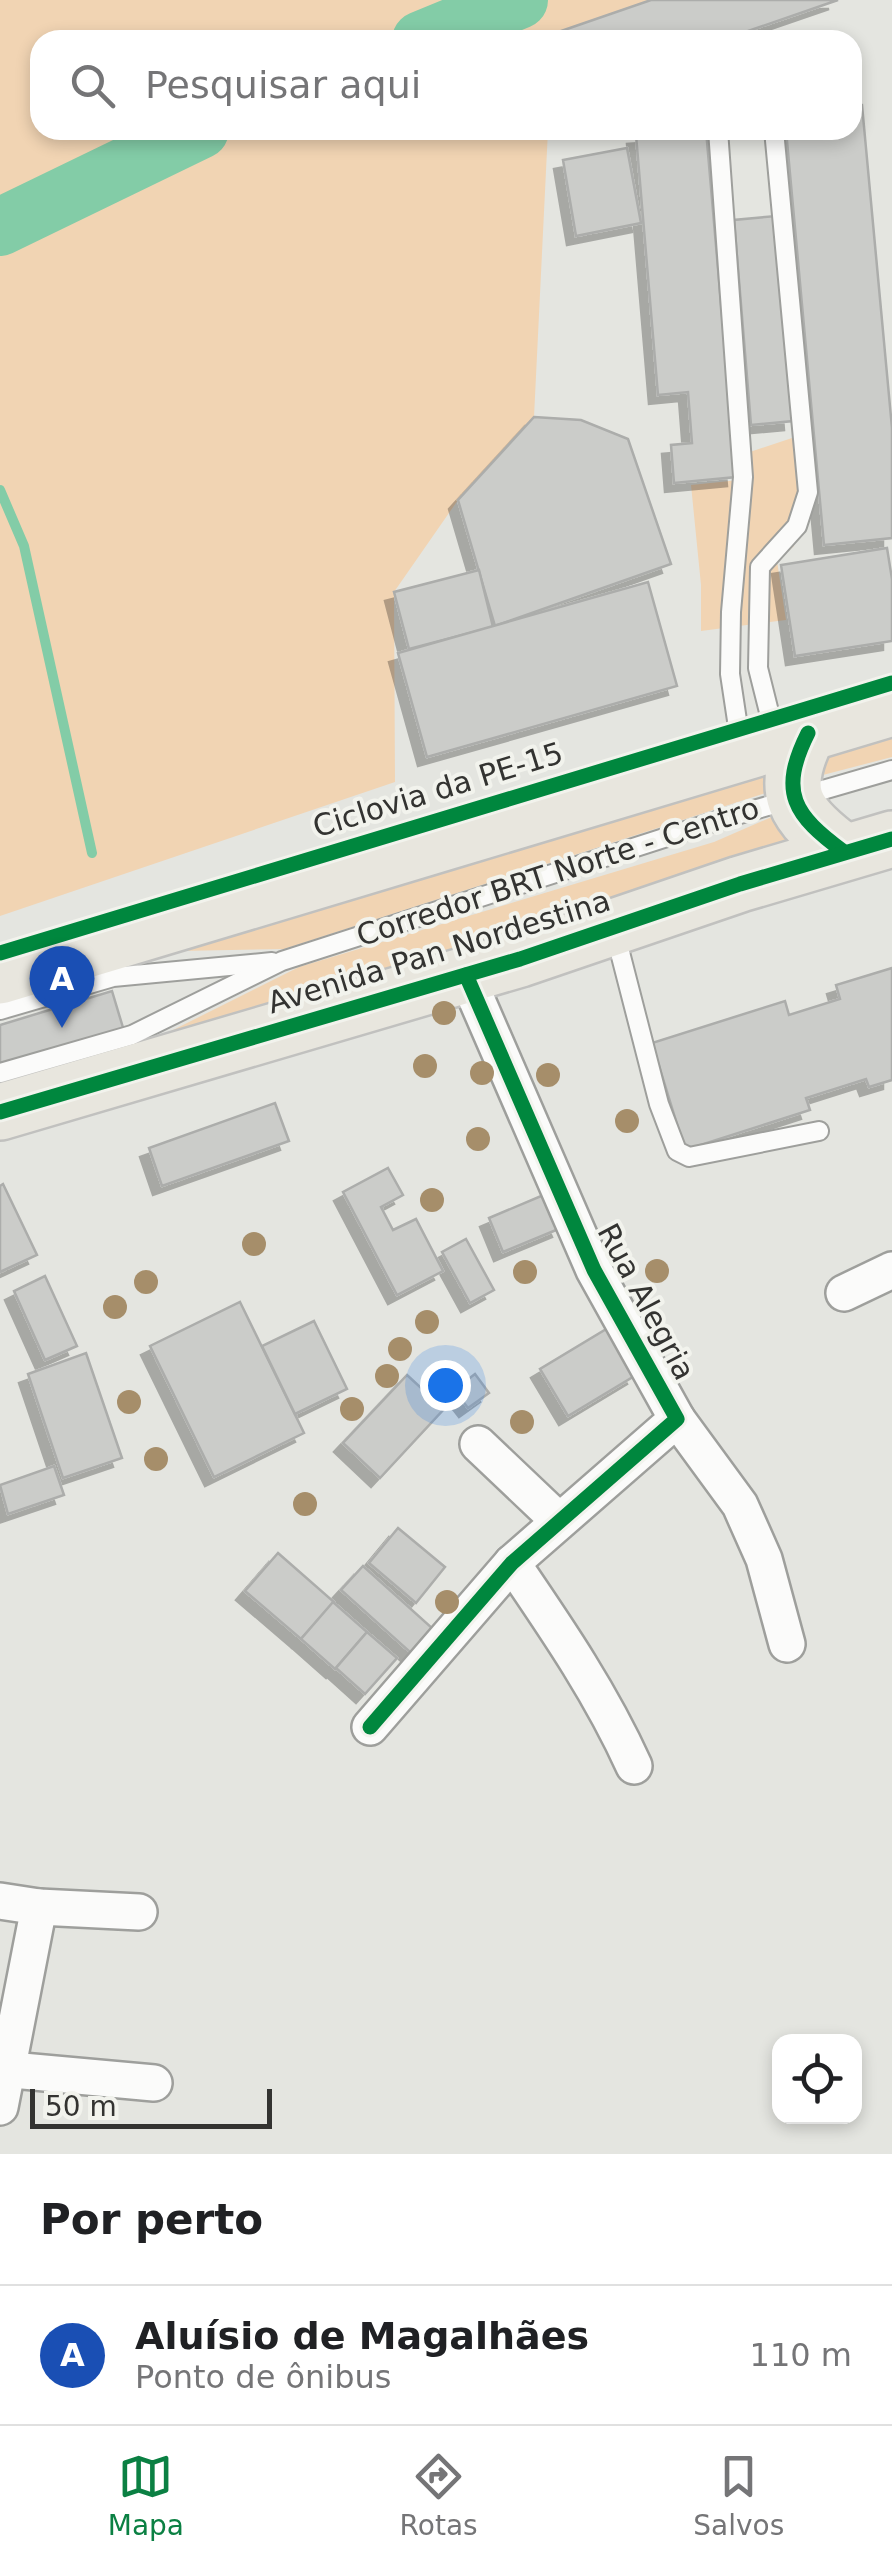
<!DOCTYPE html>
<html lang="pt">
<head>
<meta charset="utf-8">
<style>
  :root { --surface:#fff; --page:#f6f6f6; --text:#202124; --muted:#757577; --line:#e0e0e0; --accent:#0b8043 }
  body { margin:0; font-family:"DejaVu Sans",sans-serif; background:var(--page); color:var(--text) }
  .controls { position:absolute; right:30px; bottom:30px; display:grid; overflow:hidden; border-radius:20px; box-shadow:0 5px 15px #0003 }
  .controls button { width:90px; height:90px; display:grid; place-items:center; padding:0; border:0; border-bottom:2px solid var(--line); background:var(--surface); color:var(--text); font:50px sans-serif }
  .scale { position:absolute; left:30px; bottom:25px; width:242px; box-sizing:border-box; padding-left:10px; border:5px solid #333331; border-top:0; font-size:28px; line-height:35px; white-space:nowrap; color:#333331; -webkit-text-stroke:8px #f2f3ed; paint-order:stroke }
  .you { position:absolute; left:445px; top:1385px; width:35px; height:35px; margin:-25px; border:8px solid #fff; border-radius:50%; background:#1a73e8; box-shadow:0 0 0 15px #1a73e833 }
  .badge { display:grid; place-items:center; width:65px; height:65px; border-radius:50%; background:var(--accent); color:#fff; font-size:32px; font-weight:700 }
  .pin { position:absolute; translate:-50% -82px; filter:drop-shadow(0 2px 5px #0008) }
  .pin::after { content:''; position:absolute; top:52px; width:35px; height:30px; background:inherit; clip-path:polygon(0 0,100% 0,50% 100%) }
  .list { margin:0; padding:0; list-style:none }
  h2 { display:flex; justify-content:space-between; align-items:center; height:130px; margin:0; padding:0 40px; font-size:42px }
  h2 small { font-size:32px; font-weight:400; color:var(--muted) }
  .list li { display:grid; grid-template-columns:65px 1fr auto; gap:30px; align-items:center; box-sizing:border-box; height:140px; padding:0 40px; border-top:2px solid var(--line) }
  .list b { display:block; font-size:38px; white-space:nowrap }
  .list p { margin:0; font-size:32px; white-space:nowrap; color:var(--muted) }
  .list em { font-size:32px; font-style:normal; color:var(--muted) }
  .icon { flex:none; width:55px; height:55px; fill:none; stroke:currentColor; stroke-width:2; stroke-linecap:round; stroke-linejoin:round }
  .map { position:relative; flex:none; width:892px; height:2154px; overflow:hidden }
  .search { position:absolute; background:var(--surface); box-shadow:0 5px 15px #0003; left:30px; right:30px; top:30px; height:110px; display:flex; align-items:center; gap:25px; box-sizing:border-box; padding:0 35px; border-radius:30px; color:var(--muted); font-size:38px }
  .sheet { height:270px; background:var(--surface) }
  nav { display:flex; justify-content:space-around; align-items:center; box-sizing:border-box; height:140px; border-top:2px solid var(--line); background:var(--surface); font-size:28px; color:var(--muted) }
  nav a { display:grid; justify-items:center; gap:5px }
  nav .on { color:var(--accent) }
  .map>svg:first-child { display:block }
</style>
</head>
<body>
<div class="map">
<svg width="892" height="2154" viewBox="0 0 892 2154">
  <defs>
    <filter id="shadow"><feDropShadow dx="-9" dy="9" stdDeviation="0" flood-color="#0004"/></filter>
  </defs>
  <rect width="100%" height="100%" fill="#e4e5e0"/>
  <g fill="#f1d4b3">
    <path d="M0,0h651l-116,40h-495v90h508l-14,287 -76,83 -64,92 1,190 -395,134z"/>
    <path d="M795,437l7,49 -8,60 -17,15 9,59 -85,11v-46l-10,-100 48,-5 -1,-24z"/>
    <path d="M892,731v26l-73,19 7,-23z"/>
    <path d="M786,751l-5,37 -497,161 -156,3z"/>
    <path d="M783,812l17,46 -663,190 162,-81 415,-125z"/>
  </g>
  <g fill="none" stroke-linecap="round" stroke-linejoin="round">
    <path stroke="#83cca7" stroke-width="10" d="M0,490l24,56 68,307"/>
    <g stroke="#83cca7" stroke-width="58">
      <path d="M421,40l98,-40"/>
      <path d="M0,227l200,-97"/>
    </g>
  </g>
  <g fill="#cbccc9" stroke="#acadab" stroke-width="2.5" filter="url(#shadow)">
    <path d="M651,0h187l-116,40h-187z"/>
    <path d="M862,105l30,323v110l-68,7 -38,-415h66v-24z"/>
    <path d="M706,130l30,347 -62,6 -3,-38 21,-2 -4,-51 -30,3 -22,-260z"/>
    <path d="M627,148l14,75 -65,13 -13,-76z"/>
    <path d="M776,216l17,205 -42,4 -17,-205z"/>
    <path d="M534,417l47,3 47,19 43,125 -176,62 -37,-126z"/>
    <path d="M887,548l5,31v62l-97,15 -14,-91z"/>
    <path d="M479,570l14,57 -84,22 -15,-57z"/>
    <path d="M648,582l29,104 -250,71 -29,-104z"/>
    <path d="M892,968v112l-23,7 -3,-8 -60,19 4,12 -125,40 -33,-107 133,-42 4,14 51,-16 -4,-14z"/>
    <path d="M112,991l12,40 -124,38v-44z"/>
    <path d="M275,1103l14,38 -127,45 -13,-38z"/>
    <path d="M388,1168l15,27 -22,12 12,23 23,-11 27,52 -46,24 -54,-103z"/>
    <path d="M3,1184l34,71 -37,17v-86z"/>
    <path d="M546,1194l15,34 -58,24 -14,-34z"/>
    <path d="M466,1239l28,51 -24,13 -28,-51z"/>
    <path d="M45,1276l32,70 -32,14 -31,-69z"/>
    <path d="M240,1302l64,131 -90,44 -64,-131z"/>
    <path d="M314,1321l33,68 -52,25 -33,-68z"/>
    <path d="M608,1328l28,47 -68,41 -28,-47z"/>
    <path d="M86,1353l36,105 -59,20 -35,-104z"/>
    <path d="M475,1374l14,19 -21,15 -14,-18z"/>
    <path d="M407,1375l37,34 -64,69 -37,-35z"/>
    <path d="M54,1466l10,29 -56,19 -8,-29z"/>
    <path d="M398,1528l47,39 -29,36 -47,-40z"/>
    <path d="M278,1553l56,49 -33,37 -56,-48z"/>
    <path d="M363,1566l69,62 -21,25 -70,-63z"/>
    <path d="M333,1602l34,30 -32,37 -34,-30z"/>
    <path d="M367,1632l30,26 -32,36 -29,-26z"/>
  </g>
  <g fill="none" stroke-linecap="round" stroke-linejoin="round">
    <defs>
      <g id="service">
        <path d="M718,130l25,347 -12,135 -1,62 11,73"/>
        <path d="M774,130l34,362 -11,34 -37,41 -2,101 17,68"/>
        <path d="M615,933l44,171 18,47 12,6 130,-26"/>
        <path d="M0,1010l113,-33 159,-15"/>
        <path d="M0,1073l132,-38 150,-74 444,-143 166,-48"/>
      </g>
      <g id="minor">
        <path d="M844,1293l48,-23"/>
        <path d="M677,1419l63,86 24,54 23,85"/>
        <path d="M478,1444l80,76"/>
        <path d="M512,1563c45,66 89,130 122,203"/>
        <path d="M370,1727l142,-164 165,-144 -83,-149 -128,-295"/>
        <path d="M0,1901l39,6 100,5"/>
        <path d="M0,2069l154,14"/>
        <path d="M0,2107l39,-200"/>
      </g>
      <g id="trunk">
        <path d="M808,733c-30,60 -14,82 36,119"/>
        <path d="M0,976c298,-88 594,-180 892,-268"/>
        <path d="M0,1112l520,-153 220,-75 152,-45"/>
      </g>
    </defs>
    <use href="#service" stroke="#9e9f9c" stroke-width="22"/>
    <use href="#minor" stroke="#9e9f9c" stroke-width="40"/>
    <use href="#trunk" stroke="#c1c1bf" stroke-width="60"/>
    <use href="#service" stroke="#fbfbfa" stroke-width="18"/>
    <use href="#minor" stroke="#fbfbfa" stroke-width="35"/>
    <use href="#trunk" stroke="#e8e6de" stroke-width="55"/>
    <defs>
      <g id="cycleway">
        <path d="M808,733c-30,60 -14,82 36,119"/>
        <path d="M0,953l892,-270"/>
        <path d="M0,1112l520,-153 220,-75 152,-45"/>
        <path d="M370,1727l142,-164 165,-144 -83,-149 -128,-295"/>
      </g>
    </defs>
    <use href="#cycleway" stroke="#f2f3ed" stroke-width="21"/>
    <use href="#cycleway" stroke="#00873e" stroke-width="15"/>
  </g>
  <g fill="#a68e6a">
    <circle cx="444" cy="1013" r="12"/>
    <circle cx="425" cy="1066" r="12"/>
    <circle cx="482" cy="1073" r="12"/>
    <circle cx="548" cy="1075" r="12"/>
    <circle cx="627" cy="1121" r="12"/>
    <circle cx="478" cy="1139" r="12"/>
    <circle cx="432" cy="1200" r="12"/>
    <circle cx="254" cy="1244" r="12"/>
    <circle cx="657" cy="1271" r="12"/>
    <circle cx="525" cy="1272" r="12"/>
    <circle cx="146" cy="1282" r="12"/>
    <circle cx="115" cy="1307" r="12"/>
    <circle cx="427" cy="1322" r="12"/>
    <circle cx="400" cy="1349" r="12"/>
    <circle cx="387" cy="1376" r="12"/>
    <circle cx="129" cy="1402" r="12"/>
    <circle cx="352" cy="1409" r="12"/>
    <circle cx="522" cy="1422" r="12"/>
    <circle cx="156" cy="1459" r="12"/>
    <circle cx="305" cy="1504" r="12"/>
    <circle cx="447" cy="1602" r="12"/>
  </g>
  <g text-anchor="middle" stroke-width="8" stroke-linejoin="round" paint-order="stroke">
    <g font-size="30" fill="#333331" stroke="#f2f3ed">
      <text transform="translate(438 790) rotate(-17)" y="10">Ciclovia da PE-15</text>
      <text transform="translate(558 872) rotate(-18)" y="10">Corredor BRT Norte - Centro</text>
      <text transform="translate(439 952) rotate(-17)" y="10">Avenida Pan Nordestina</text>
      <text transform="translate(646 1302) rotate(62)" y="10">Rua Alegria</text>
    </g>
  </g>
</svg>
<div class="controls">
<button><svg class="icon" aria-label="locate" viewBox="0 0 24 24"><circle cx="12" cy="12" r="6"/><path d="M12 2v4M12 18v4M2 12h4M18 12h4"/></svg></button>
</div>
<div class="scale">50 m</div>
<div class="you"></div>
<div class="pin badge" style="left:62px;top:1028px;background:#1a4fb4">A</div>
<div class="search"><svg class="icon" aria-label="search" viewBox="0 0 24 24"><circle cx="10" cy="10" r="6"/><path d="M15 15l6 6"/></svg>Pesquisar aqui</div>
</div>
<section class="sheet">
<h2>Por perto<small></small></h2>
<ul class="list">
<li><span class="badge" style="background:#1a4fb4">A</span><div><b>Aluísio de Magalhães</b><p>Ponto de ônibus</p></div><em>110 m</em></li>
</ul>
</section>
<nav>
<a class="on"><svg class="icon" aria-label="map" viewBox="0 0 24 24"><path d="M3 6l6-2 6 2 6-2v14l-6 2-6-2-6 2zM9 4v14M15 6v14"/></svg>Mapa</a>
<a><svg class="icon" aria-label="directions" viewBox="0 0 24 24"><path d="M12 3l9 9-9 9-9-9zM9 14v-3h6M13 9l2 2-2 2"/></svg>Rotas</a>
<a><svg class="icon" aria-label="saved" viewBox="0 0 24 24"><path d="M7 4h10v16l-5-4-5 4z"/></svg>Salvos</a>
</nav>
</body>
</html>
